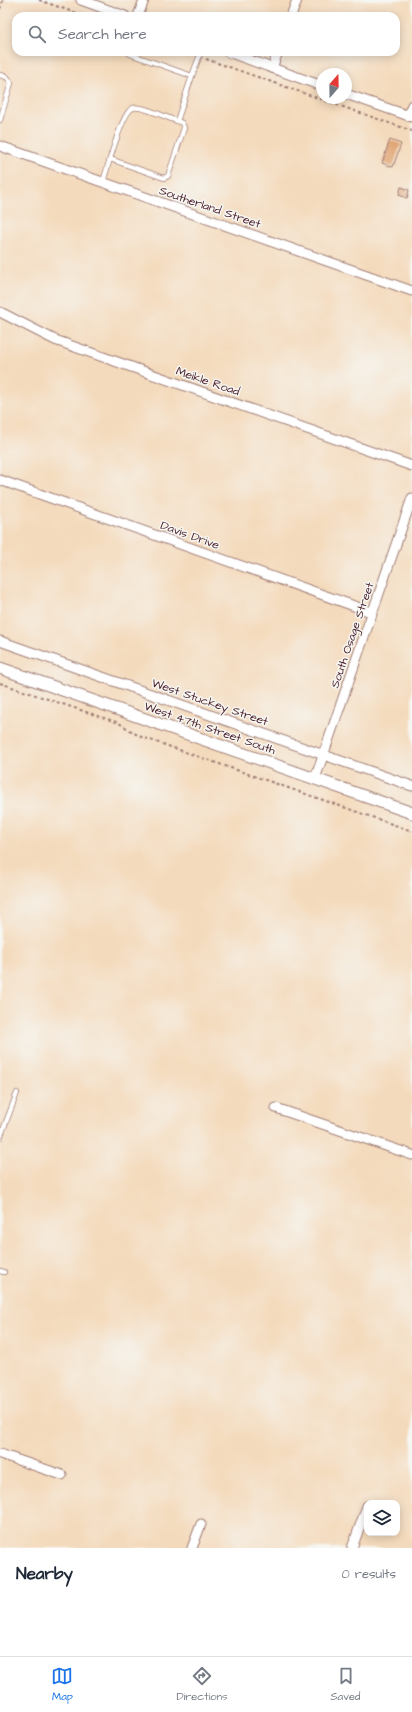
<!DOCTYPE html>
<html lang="en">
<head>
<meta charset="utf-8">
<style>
  :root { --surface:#fff; --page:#f6f6f7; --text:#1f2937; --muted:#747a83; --line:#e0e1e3; --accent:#1a73e8 }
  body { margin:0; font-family:"Architects Daughter",sans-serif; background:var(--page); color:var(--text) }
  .controls { position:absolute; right:12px; bottom:12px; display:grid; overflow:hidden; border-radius:8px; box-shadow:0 2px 10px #0003 }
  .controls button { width:36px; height:36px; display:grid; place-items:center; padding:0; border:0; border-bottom:1px solid var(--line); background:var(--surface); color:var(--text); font:20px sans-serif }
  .compass { position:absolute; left:316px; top:68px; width:36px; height:36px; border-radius:50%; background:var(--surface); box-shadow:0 2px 10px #0003; rotate:20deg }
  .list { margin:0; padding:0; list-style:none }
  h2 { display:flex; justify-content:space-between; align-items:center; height:52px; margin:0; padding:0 16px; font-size:17px }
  h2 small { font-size:13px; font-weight:400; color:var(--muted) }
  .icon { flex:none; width:22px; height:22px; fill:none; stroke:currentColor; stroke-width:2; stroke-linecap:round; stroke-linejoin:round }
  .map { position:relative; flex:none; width:412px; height:1548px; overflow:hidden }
  .search { position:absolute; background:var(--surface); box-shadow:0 2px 10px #0003; left:12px; right:12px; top:12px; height:44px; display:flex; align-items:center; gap:10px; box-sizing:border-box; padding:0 14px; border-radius:12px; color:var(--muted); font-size:15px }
  .sheet { height:108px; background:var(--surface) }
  nav { display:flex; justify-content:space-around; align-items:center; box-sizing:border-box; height:56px; border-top:1px solid var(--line); background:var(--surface); font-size:11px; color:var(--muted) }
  nav a { display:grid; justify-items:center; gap:2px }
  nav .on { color:var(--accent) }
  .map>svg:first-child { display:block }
</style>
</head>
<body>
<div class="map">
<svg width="412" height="1548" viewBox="0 0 412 1548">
  <rect width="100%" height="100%" fill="#f6f6f2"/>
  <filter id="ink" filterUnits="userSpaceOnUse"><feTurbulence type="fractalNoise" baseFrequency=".025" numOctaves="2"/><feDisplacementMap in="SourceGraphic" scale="8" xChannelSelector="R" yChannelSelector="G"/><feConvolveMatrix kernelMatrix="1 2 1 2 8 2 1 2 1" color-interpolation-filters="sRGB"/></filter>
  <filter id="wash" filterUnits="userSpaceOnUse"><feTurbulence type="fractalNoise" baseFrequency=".012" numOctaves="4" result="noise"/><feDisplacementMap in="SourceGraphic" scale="16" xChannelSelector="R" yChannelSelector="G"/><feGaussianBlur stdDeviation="0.9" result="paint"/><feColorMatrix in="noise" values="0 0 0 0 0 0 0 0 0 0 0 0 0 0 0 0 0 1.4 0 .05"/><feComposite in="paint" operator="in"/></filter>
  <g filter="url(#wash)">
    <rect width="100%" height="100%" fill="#f4dabc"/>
    <g id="blocks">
      <g fill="#e0a574">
        <path d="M390,140l11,4 -8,23 -11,-4z"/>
        <path d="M401,187l8,3 -2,8 -8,-3z"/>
      </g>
    </g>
  </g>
  <g filter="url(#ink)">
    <use href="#blocks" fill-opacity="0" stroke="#9f7c74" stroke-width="1"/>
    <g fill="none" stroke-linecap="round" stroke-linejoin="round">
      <defs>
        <g id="service">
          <path d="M128,52l2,2 62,22 9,-24"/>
          <path d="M0,75l7,2 4,6 -11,37"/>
          <path d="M177,121l15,-45"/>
          <path d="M103,182c4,-12 19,-71 30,-74 8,-3 34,10 44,13l5,2 2,5 -16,48 -4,2 -54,-19"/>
          <path d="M0,1138l17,-45"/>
          <path d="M0,1271l4,1"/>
        </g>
        <g id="minor">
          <path d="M81,0l44,16"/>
          <path d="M138,16l6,-16"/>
          <path d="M291,16l6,-16"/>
          <path d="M228,52l94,34"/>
          <path d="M272,68l6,-16"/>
          <path d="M346,94l66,23"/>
          <path d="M408,116l4,-11"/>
          <path d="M0,146l412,145"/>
          <path d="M0,312l55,28 357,126"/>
          <path d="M0,480l371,132"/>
          <path d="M0,641l412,145"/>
          <path d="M315,779l97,-281"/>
          <path d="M276,1108l136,47"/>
          <path d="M0,1454l62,21"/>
          <path d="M192,1548l9,-24"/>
          <path d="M352,1548l15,-42"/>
        </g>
        <path id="tertiary" d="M0,668l412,145"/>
      </defs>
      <use href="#service" stroke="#9f7c74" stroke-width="6"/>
      <use href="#minor" stroke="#9f7c74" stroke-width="11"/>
      <use href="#tertiary" stroke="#9f7c74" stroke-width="13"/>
      <g stroke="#9f7c74" stroke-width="2" stroke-dasharray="3 3" stroke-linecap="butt">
        <path d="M39,0l45,16"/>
        <path d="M0,9l3,-9"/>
        <path d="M186,52l7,2"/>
        <path d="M206,59l206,72"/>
        <path d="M0,683l119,40 20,13 273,95"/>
      </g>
      <use href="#service" stroke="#fff" stroke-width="4.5"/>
      <use href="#minor" stroke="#fff" stroke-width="9"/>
      <use href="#tertiary" stroke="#fff" stroke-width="11"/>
    </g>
  </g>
  <g text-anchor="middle" stroke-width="3" stroke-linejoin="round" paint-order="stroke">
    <g font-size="12" fill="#4a1f2b" stroke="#f6f6f2">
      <text transform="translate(210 207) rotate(19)" y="4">Southerland Street</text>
      <text transform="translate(208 381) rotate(19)" y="4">Meikle Road</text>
      <text transform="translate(190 535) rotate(20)" y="4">Davis Drive</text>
      <text transform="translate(352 635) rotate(-71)" y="4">South Osage Street</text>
      <text transform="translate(210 702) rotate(19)" y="4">West Stuckey Street</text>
      <text transform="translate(210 728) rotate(19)" y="4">West 47th Street South</text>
    </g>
  </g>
</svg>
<div class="controls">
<button><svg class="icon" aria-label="layers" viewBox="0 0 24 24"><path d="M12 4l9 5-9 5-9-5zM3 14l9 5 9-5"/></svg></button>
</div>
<svg class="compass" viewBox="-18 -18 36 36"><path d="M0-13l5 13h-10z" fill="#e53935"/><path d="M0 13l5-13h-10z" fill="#747a83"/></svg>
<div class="search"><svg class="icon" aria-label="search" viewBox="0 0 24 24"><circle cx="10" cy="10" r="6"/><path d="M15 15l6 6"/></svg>Search here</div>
</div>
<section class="sheet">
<h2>Nearby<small>0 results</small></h2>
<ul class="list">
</ul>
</section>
<nav>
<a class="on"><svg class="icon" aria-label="map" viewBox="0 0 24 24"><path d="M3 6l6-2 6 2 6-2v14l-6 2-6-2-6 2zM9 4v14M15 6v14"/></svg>Map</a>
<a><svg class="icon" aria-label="directions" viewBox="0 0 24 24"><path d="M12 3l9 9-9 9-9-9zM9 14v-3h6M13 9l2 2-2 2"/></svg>Directions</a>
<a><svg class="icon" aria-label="saved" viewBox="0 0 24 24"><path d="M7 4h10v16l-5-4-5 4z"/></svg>Saved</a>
</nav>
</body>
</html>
